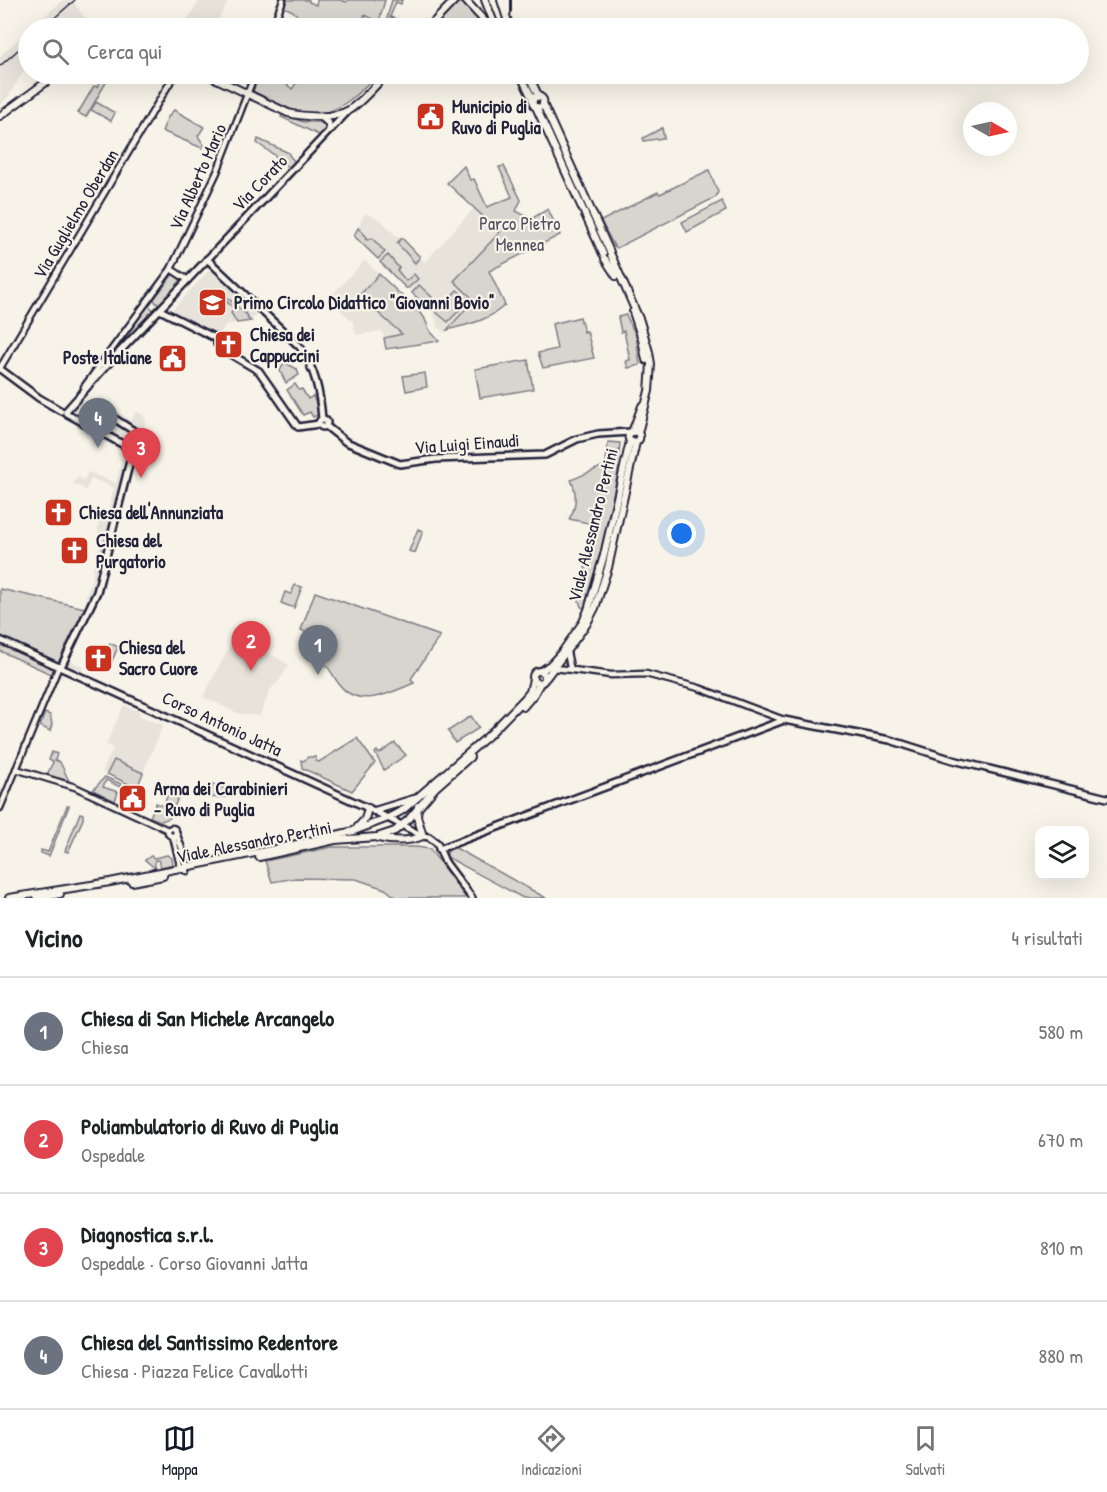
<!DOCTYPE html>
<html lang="it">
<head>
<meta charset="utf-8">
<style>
  :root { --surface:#fff; --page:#f2f2f2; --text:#202124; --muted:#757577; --line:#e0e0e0; --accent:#111827 }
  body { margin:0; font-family:"Patrick Hand",sans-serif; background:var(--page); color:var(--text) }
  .controls { position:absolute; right:18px; bottom:18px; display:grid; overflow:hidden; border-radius:12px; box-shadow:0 6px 24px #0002 }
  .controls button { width:54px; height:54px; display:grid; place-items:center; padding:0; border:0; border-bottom:2px solid var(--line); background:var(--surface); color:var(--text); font:30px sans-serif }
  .compass { position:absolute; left:963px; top:102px; width:54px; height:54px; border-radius:50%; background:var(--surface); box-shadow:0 6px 24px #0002; rotate:99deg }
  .you { position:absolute; left:682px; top:534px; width:21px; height:21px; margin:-15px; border:4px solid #fff; border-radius:50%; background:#1a73e8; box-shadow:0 0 0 9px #1a73e833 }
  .badge { display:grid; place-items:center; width:39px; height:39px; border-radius:50%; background:var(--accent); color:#fff; font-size:20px; font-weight:700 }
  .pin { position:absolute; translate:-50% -50px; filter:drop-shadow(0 2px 3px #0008) }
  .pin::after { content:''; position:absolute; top:32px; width:21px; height:18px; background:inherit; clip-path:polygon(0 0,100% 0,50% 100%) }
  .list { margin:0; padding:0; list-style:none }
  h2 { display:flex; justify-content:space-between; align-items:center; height:78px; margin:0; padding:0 24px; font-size:26px }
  h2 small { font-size:20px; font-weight:400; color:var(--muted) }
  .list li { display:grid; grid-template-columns:39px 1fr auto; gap:18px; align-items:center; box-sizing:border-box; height:108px; padding:0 24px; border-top:2px solid var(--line) }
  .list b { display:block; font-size:22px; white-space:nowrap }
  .list p { margin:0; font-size:20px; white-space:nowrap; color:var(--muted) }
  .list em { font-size:20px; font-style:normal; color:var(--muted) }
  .icon { flex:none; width:33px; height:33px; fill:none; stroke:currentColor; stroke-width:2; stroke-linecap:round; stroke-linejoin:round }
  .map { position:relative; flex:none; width:1107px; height:898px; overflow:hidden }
  .search { position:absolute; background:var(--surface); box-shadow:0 6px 24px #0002; left:18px; right:18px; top:18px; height:66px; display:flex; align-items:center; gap:15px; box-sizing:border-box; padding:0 21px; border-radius:33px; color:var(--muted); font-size:22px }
  .sheet { height:510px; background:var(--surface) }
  nav { display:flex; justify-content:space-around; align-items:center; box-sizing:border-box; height:84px; border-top:2px solid var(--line); background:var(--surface); font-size:16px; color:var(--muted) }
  nav a { display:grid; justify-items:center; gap:3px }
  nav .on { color:var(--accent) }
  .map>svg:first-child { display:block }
</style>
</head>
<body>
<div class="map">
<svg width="1107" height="898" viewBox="0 0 1107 898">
  <rect width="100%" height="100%" fill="#f7f3e8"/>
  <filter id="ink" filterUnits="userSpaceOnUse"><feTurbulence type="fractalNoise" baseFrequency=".0167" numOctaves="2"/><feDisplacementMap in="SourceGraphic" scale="12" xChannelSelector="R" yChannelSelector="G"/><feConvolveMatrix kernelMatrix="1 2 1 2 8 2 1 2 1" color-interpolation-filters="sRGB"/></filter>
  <g filter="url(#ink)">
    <g fill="#e7e3db">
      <path d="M63,0h9l16,22 -10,6h-47z"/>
      <path d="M200,0h29l-16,28h-31z"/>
      <path d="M28,31v32l-19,33 -9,9v-49z"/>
      <path d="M474,208l26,24 -45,49 20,19 -30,32 -7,-5 -6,-17 -20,-17 -4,-5h-2l-52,-52 11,-23 16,7 17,18 2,-2 25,26z"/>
      <path d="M365,260l14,14 -22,24 11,5 35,32 -19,3 -2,-7 -26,4 -3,-13 -25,-23z"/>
      <path d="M211,268l47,44 -7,9 -26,4 -5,10 -50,-23z"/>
      <path d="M99,399l32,22 5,-10 7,4 3,5 -43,171 -33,69 13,7 -2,5 -14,-6 -6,12 -9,-4 33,-65 1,-14 6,-16 2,-17h2l6,-28 -4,-1v-8l3,-11 6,1 7,-27 -23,-10 -5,12 -13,-7 5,-6 6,3 4,-8 28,11 7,-30 -42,-27z"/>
      <path d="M236,634l53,31 -10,16 -9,9 -10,26 -23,-3 -34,-16z"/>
      <path d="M124,705l16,7 -1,4 24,9 -26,63 -35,-16 11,-24 -7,-4z"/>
    </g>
    <g fill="#d8d5cf" stroke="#7d7c85" stroke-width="1.5">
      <path d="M287,0h22v2l7,3 1,-5h23l6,2 2,-2h37l-6,22 -14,-7 -9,13h-48l-15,-17 -9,-4z"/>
      <path d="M392,0h10l-1,4 -5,-2 -6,15 9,3 -3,8 -7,-4 -2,-6z"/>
      <path d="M462,2l23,26 -13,-1 -1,1h-33l-2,-2 20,-22z"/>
      <path d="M98,74h13l-25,43 -8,-4 16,-27 3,1 3,-5 -6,-3z"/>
      <path d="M260,74h32l-7,9 7,6 9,-12 -5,-3h46l1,3 8,-3h26c-46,50 -65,49 -124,17z"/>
      <path d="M96,102l19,11 -4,8 -20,-11z"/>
      <path d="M174,110l30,17 -6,9 6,9 -2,3 -40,-17 6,-14z"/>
      <path d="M282,115l22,7h19l4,7 -6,7 -40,-19z"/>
      <path d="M662,128l2,10 -20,3 -1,-3z"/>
      <path d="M258,139l31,14v2l6,7 -5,7 -6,-5v-2l-27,-19z"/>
      <path d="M464,166l6,14 4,-1 13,28 25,-10 -13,-30 5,-1 17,34 -5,11 15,8 17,-10 12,26 -71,36 16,34c-17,16 -36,19 -58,25l27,-30 -20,-19 46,-49 -53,-49z"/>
      <path d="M709,170l9,22 -2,5 -99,51 -3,-2 -13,-25 57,-29 2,2z"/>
      <path d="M722,201l4,10 -39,21 -5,-10z"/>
      <path d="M358,228l9,9 -2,2 2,1 5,-2 13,14 -7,7 -24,-23z"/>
      <path d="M402,238l18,19 -5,6 -18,-20z"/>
      <path d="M388,255l11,13 -2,2 9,11 8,-7 4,5 -10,9h-2l-26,-26z"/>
      <path d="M173,274l9,7 -21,23 -5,-1 -2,-4z"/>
      <path d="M379,274l45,43 6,14 9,10 -53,8 -2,-11 18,-4 -34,-30 -2,2 -9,-8z"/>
      <path d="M419,285l13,12 -7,8 -13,-12z"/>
      <path d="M457,290l12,10 -21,22 -12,-10z"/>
      <path d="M223,294l25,22 -1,2 4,3 -14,2 -6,-10 3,-5 -13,-11z"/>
      <path d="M148,305l7,6 -51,54v-1z"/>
      <path d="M626,315l10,21 4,29 -12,3 -2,-7 4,-1 -6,-29 -3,1 -3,-15z"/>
      <path d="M580,317l4,15 3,-1 7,27 -51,10 -5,-15 19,-4 -5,-25z"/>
      <path d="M528,360l5,29 -53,9 -5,-29z"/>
      <path d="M284,362l13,7 2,6 -13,8 -6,-12z"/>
      <path d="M425,373l2,14 -21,4 -3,-15z"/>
      <path d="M295,384l4,6 3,-1 6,10 5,-3 7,18 -7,3 -3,-5 -7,3 -16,-25z"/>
      <path d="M608,442l12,1 -2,21 -12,-2z"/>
      <path d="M608,464l11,4 -20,91 -15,49 -3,-1 -3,-10 4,-12 12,-61 -25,-5c8,-12 8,-27 2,-39z"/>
      <path d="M418,529l5,2 -8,22 -6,-2z"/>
      <path d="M295,585l7,2 -8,21 -13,-5 4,-11 6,2z"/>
      <path d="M0,589l85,19 -32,67 -53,-24z"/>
      <path d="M315,592l125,44 -29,43 3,4c-24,10 -56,27 -75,1 -7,-9 -10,-19 -20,-26l12,-13 -30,-15z"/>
      <path d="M110,643l8,4 -7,16 -9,-4z"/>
      <path d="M45,713l5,2 2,9 -2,7 -10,-5z"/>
      <path d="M471,716l8,12 -24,15 -7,-12z"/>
      <path d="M357,738l18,25 -23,28 -50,-23 -1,-8 3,1 4,-4h8v4l3,1z"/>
      <path d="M395,743l11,12 -22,15 -9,-17 2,-2 2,3z"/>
      <path d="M52,752l5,2 -2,6 5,2 9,19 -22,-6 6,-13 -4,-2z"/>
      <path d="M114,760l29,13 -6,15 -30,-14z"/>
      <path d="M105,777l16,7 -1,3 -14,-7 -3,7 15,5 -3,9 -22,-11z"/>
      <path d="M212,784l23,8c-6,7 -19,6 -28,5z"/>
      <path d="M172,786l9,4 -11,28 -9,3 -11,-4 6,-14 7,3z"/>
      <path d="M67,806h2l-20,50 -8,-3v-3l7,2z"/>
      <path d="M80,813l3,1v5l-15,33 -3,-1z"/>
      <path d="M452,846l94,52h-23l-78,-42z"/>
      <path d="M332,847h84l14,2 36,49h-69l-12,-9 -29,-10 -60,-1 -24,4 -7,-21z"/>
      <path d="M167,855l5,3 1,6 -12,3 -3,-7h-3v8l-10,-8 6,-4 3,2z"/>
    </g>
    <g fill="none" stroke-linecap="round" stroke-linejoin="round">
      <defs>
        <g id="tertiary">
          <path d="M272,28l11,-28"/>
          <path d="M171,269l17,11"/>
          <path d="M0,368l175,-294"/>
          <path d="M84,387l87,-118 46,-97 38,-98"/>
          <path d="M567,652l3,15 3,3 38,5 35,-1 53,14 85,32"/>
          <path d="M553,668l20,2"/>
          <path d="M16,769l59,18 93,43"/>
          <path d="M0,808l59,-142"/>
          <circle cx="172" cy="832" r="4"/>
          <path d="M173,836l8,33 6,2 -1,-11 -10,-28"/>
        </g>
        <g id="secondary">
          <path d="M321,117l8,7v7"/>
          <path d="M207,259l93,88c15,22 20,45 22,72"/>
          <path d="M160,310l57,29v5l3,4 39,23 39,56 21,-3"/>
          <path d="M0,369l39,29 22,13"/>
          <path d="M66,411l40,-45 242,-255"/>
          <path d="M66,413l67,37"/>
          <circle cx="323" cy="423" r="4"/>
          <path d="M326,426l20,16 54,22 36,-5 109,-4 32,-16 21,-5 33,-2"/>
          <path d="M0,640l368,168 55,28 6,1 8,6 8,19 27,36"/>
          <path d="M61,667l36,-75 40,-159 -36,-23h-2l-11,15"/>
          <path d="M439,849l345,-129 106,20 63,20 154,38"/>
        </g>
        <g id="primary">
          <path d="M465,0l26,28"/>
          <path d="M485,0l11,28"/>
          <path d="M501,0l9,28"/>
          <path d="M507,0v12"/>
          <path d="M428,28l27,-28"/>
          <path d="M206,74l82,39c16,4 46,6 61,-3 14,-9 27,-25 37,-36"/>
          <path d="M520,74l13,26"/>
          <path d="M528,74l11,23"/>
          <circle cx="538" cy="102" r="5.5"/>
          <path d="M543,104l67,148"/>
          <path d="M536,107l67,147"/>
          <path d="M0,116l57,-42"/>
          <path d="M611,255l29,66 9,31 2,12 -2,27 -11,42"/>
          <path d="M605,259l11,17"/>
          <path d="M633,312l9,27 4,21"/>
          <circle cx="634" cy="437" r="5.5"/>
          <path d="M632,432l10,-26"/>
          <circle cx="539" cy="677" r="6"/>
          <path d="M541,671l9,-6 12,-13 21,-30 5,-12 16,-55 26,-114"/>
          <path d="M546,678l40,-53 9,-17 13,-40 28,-126"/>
          <path d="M523,707l11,-13 6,-11"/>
          <path d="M374,811l39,-12"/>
          <path d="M355,830l10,-11 3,-11"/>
          <path d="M378,838c14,3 31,4 45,-2l-6,-20 1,-10"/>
          <path d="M259,857l76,-17 42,-3 18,-6 14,-12 26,-31 35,-31"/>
          <path d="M132,882l31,-6"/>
          <path d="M9,898l101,-16 165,-33 79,-18 34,-13 15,-8 85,-74 37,-38 5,-6 3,-13"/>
          <path d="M37,898l23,-4"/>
        </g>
      </defs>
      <use href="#tertiary" stroke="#22223b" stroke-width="9"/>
      <use href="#secondary" stroke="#22223b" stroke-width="10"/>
      <use href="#primary" stroke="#22223b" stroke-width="10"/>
      <use href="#tertiary" stroke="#f7f3e8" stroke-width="4.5"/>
      <use href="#secondary" stroke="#f7f3e8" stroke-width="5"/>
      <use href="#primary" stroke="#f7f3e8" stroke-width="6"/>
      <g stroke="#22223b" stroke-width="1.5">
        <path d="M43,28l32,-28"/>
        <path d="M0,66l28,-25"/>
      </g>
    </g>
  </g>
  <defs>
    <symbol id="civic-square" viewBox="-11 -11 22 22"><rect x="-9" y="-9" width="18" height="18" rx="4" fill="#c8321e" stroke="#f7f3e8"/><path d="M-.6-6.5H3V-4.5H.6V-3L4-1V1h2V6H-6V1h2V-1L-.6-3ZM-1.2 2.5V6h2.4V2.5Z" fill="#fff"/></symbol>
    <symbol id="school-square" viewBox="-11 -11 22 22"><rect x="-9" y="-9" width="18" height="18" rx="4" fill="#c8321e" stroke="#f7f3e8"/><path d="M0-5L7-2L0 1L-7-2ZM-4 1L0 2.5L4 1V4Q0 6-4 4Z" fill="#fff"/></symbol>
    <symbol id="church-square" viewBox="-11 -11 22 22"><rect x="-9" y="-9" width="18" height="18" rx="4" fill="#c8321e" stroke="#f7f3e8"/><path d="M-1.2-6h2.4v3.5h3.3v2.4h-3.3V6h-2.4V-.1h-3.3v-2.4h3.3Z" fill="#fff"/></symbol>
  </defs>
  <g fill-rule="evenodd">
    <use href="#civic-square" x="414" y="100" width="33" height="33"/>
    <use href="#school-square" x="196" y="286" width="33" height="33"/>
    <use href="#church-square" x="212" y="328" width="33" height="33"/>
    <use href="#civic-square" x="156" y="342" width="33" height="33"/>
    <use href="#church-square" x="42" y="496" width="33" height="33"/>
    <use href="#church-square" x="58" y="534" width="33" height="33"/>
    <use href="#church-square" x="82" y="642" width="33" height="33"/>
    <use href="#civic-square" x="116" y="782" width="33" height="33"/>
  </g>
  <g text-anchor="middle" stroke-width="4.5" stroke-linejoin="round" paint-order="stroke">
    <g font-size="18" font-weight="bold" fill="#22223b" stroke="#f7f3e8" text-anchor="start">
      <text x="452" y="113">Municipio di<tspan x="452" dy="21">Ruvo di Puglia</tspan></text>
      <text x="234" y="309">Primo Circolo Didattico "Giovanni Bovio"</text>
      <text x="250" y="341">Chiesa dei<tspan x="250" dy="21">Cappuccini</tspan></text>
      <text x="152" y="364" text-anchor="end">Poste Italiane</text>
      <text x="79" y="519">Chiesa dell'Annunziata</text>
      <text x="96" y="547">Chiesa del<tspan x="96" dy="21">Purgatorio</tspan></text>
      <text x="119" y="654">Chiesa del<tspan x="119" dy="21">Sacro Cuore</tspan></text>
      <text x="154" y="795">Arma dei Carabinieri<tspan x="154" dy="21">- Ruvo di Puglia</tspan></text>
    </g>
    <g font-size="18" fill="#22223b" stroke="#f7f3e8">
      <text transform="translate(198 177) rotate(-66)" y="6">Via Alberto Mario</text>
      <text transform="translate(260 183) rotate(-46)" y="6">Via Corato</text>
      <text transform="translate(76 214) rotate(-59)" y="6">Via Guglielmo Oberdan</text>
      <text transform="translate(467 444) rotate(-4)" y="6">Via Luigi Einaudi</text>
      <text transform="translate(593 525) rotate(-76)" y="6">Viale Alessandro Pertini</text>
      <text transform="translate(222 724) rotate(25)" y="6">Corso Antonio Jatta</text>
      <text transform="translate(254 842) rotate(-11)" y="6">Viale Alessandro Pertini</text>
    </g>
    <g font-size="18" fill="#504f60" stroke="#f7f3e8">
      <text x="520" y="230">Parco Pietro<tspan x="520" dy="21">Mennea</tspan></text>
    </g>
  </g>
</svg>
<div class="controls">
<button><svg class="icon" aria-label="layers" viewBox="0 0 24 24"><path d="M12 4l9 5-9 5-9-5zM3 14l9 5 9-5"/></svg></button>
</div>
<svg class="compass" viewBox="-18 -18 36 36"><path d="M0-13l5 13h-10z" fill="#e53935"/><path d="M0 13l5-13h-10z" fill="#757577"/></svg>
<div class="you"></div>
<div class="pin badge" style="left:318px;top:675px;background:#6b7280">1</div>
<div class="pin badge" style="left:251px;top:671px;background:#e0444e">2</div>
<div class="pin badge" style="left:141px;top:478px;background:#e0444e">3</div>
<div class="pin badge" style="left:98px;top:448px;background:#6b7280">4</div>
<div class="search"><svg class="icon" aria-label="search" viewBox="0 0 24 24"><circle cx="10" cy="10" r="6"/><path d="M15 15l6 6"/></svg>Cerca qui</div>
</div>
<section class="sheet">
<h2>Vicino<small>4 risultati</small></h2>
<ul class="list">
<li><span class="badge" style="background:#6b7280">1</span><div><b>Chiesa di San Michele Arcangelo</b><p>Chiesa</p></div><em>580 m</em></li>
<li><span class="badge" style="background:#e0444e">2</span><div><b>Poliambulatorio di Ruvo di Puglia</b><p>Ospedale</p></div><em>670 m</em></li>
<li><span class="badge" style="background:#e0444e">3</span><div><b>Diagnostica s.r.l.</b><p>Ospedale · Corso Giovanni Jatta</p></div><em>810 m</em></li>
<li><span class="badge" style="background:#6b7280">4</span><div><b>Chiesa del Santissimo Redentore</b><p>Chiesa · Piazza Felice Cavallotti</p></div><em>880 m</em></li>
</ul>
</section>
<nav>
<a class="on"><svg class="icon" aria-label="map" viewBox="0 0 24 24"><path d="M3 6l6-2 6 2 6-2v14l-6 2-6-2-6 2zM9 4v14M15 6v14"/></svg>Mappa</a>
<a><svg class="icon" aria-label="directions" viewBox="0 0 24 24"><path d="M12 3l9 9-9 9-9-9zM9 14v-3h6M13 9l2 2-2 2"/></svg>Indicazioni</a>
<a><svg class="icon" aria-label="saved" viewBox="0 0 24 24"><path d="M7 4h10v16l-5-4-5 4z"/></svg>Salvati</a>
</nav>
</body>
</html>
